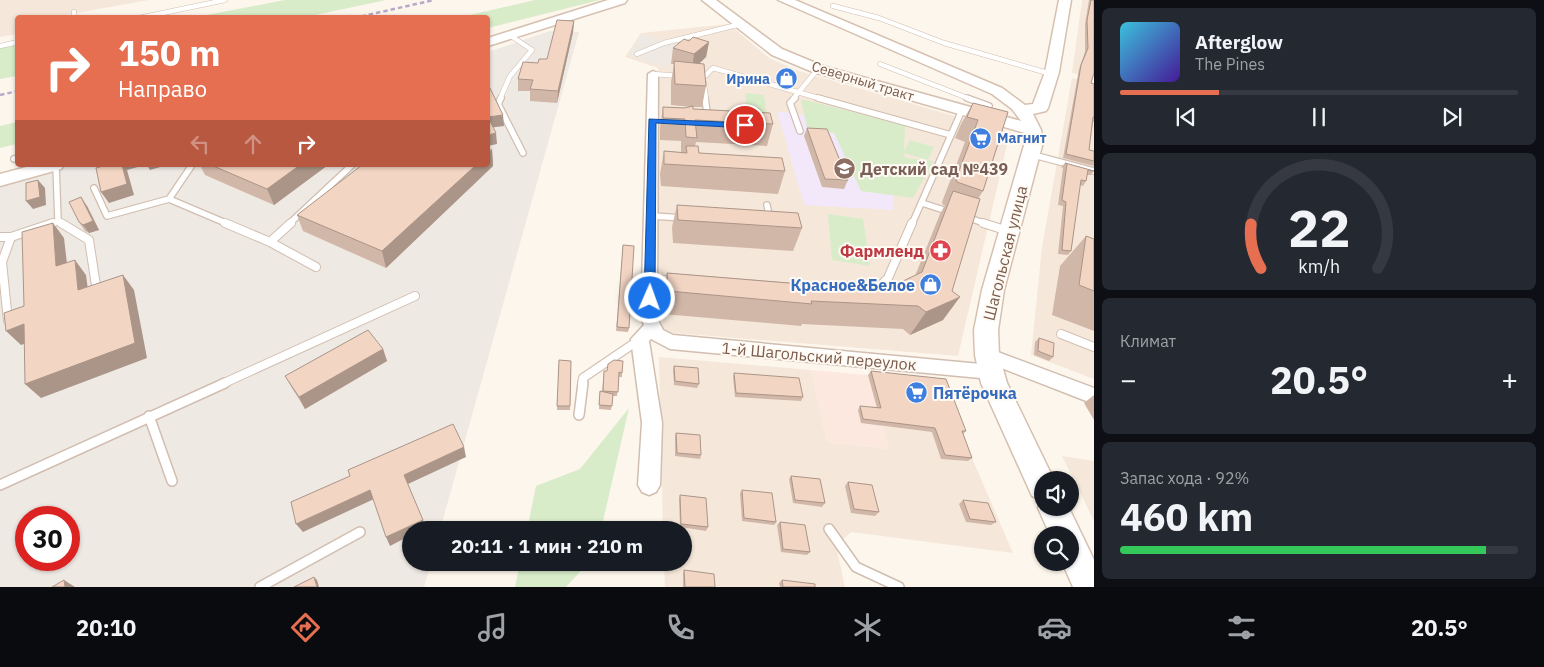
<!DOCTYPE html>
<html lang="ru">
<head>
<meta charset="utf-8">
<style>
  body { margin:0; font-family:"IBM Plex Sans",sans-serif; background:#242831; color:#f1f3f6; height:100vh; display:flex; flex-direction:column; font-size:19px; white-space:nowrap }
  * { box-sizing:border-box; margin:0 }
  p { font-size:16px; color:#9ea1a6 }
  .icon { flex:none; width:28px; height:28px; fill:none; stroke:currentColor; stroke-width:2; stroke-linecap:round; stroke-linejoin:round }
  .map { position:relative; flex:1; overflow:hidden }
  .drawer { display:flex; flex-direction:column; gap:8px; padding:8px; background:#0d0f14; width:450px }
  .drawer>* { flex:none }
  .top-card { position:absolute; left:15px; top:15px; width:475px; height:152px; border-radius:5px; box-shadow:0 1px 4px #0004; background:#e76f51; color:#fff; overflow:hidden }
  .buttons { position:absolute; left:1034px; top:471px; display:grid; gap:10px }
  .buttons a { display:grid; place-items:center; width:45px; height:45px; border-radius:50%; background:#171b24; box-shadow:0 1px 4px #0004; font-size:25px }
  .speed { position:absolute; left:15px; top:506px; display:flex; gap:10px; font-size:25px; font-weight:700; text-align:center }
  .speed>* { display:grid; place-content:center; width:65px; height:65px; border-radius:50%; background:#171b24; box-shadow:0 1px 4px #0004; line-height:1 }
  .speed .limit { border:8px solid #d22; background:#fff; color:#111 }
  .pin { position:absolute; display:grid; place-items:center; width:42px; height:42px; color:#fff; margin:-21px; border:2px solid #fff; border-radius:50%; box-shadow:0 1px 5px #0007 }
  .me { position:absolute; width:55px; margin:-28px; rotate:2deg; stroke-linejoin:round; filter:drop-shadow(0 0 4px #0008) }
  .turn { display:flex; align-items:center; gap:18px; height:105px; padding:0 20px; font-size:22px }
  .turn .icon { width:65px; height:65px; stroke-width:2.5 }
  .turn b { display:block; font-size:35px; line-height:42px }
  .lanes { display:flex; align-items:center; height:48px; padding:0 20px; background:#0003; justify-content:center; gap:25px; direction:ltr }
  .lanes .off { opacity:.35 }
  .big { font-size:38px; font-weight:700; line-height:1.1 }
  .drawer .card { flex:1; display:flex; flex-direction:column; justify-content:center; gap:8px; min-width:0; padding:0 18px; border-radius:8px; background:#242831 }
  .drawer .dial { align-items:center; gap:0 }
  .dial svg { height:130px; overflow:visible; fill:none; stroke:#363941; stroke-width:7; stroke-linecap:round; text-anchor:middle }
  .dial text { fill:#f1f3f6; stroke:none }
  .song { display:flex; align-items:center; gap:15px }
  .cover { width:60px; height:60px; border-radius:8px; background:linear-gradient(135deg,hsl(190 70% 55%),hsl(260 70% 35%)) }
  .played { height:5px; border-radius:2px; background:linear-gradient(90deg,#e76f51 25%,#363941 25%) }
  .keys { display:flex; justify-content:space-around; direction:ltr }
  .heat { display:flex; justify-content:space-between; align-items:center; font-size:28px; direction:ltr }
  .charge { height:8px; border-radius:4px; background:linear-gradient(90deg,#34c759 92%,#363941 0) }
  .trip { position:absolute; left:402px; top:521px; width:290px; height:50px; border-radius:25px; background:#171b24; box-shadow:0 1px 4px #0004; font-weight:700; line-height:50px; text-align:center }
  .tab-bar { display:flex; height:80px; justify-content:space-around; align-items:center; background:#090b0e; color:#9ea1a6 }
  .tab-bar .icon { width:35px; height:35px }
  .tab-bar .on { color:#e76f51 }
  .tab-bar b { font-size:22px; color:#f1f3f6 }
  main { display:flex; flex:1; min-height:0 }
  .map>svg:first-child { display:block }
  .residential { fill:#f5e8da }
  .commercial { fill:#fde8e0 }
  .industrial { fill:#efe9e4; fill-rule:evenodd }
  .education { fill:#f3e8fa }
  .green { fill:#d8ecc9 }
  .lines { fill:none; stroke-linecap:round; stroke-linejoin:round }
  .lane-far3-casing { stroke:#d1beb0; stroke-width:5.5 }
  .lane-far2-casing { stroke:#d1beb0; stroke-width:8 }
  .lane-far1-casing { stroke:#d1beb0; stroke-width:10 }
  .lane-casing { stroke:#d1beb0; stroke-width:12 }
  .street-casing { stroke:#d1beb0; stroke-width:3 }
  .secondary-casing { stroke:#d6c0b0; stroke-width:3 }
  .lane-far3 { stroke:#fff; stroke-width:4.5 }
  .lane-far2 { stroke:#fff; stroke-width:5.5 }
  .lane-far1 { stroke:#fff; stroke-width:8 }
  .lane { stroke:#fff; stroke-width:9 }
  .street { fill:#fff; fill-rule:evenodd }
  .secondary { fill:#fff; fill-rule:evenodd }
  .rail { stroke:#b9a8c9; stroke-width:2.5; stroke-dasharray:4.5 3; stroke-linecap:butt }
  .wall { fill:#d1b7a8 }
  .shaded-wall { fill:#aa9588 }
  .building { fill:#f3d5c3; stroke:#aa9588 }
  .route { fill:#1a73e8; stroke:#114b97 }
  .labels { text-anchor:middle; stroke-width:4; stroke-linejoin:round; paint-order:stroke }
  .far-shop-label { font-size:14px; font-weight:bold; fill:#366cbe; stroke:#fffaf3; text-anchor:end }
  .far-street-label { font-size:14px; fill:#7a5c4d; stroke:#fffaf3 }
  .education-label { font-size:16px; font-weight:bold; fill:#785e54; stroke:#fffaf3; text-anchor:start }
  .health-label { font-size:16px; font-weight:bold; fill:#be3a42; stroke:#fffaf3; text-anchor:end }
  .street-label { font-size:16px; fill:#7a5c4d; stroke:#fffaf3 }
  .shop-label { font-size:16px; font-weight:bold; fill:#366cbe; stroke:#fffaf3; text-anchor:end }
</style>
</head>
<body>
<main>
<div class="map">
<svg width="1094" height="587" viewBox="0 0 1094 587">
  <rect width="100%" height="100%" fill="#fdf6ec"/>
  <path class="residential" d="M0,0h149l-84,15 -1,2 -46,1 -1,16 -17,3z
    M1082,0h12v78l-22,-5z
    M729,24l40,34 30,13 211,61 -52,224 -296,-24 -8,-193 4,-71 -33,-11 16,-24z
    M1072,78l22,5v296l-63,-24 11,-108z
    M659,357l152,13 16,72 62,7 -7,-23 80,9 51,118 -162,-21 -15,14 9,41h-180l-1,-24 20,-1v-32h-21z
    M1062,456l32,5v60z"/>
  <path class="commercial" d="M811,370l57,5 94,60 -79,-9 6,23 -62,-7z"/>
  <path class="industrial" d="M550,31l29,1 -139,498h-29v32l20,1 -7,24h-424v-402l72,-20h416v-113zM26,518h43v42h-43z
    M643,34l59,18 -20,3 -18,12 -36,-12z"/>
  <path class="education" d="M777,111l88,15 30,8 -2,76 -89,-5z"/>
  <path class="green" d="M285,0h101l-80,17h-110z
    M535,0h65l-112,28v-10l-27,-1z
    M17,45v31l-17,3v-31z
    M745,93l19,2 3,21 -20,-2z
    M801,99l104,26 -1,26 6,-11 24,7 -6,13 -24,-7 1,5 29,3 -21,37 -52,-7 -27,-58 -27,-5z
    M17,122v22l-17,4v-22z
    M828,214l35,5 7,47 -38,-6z
    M629,408l-28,122h-74l9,-44 44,-17z
    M520,563v-1l68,1 -22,24h-51z"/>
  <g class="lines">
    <defs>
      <path id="lane-far3" d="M833,6l46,12 65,25 107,31
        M74,12v6
        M139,18l86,-18
        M0,46l18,-4
        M637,54l27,-11 77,-19
        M880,64l90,35
        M653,74l28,2
        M500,99l10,-23 22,-26 -21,-14
        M706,99l-3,-21 10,-10 109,31
        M793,99l25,-30"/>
      <path id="lane-far2" d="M501,98l-3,6 25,49
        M705,98l3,21
        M795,98l-5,5 10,28
        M818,98l133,37
        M967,98l22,8
        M1030,154l64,17
        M14,159l4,-1
        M56,165l2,56 5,3
        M192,165l-23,34 59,25
        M94,188l13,28 62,-17
        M922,203l28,9
        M767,205l3,15
        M652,216l32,2
        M966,217l21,7
        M49,224l9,-3
        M289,224l63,-59
        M912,224l50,-114"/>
      <path id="lane-far1" d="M61,223l28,17 8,52
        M225,223l45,19 21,-19
        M983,223l25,8
        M0,237h11l42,-14
        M270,242l46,25
        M650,279l26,2
        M876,290l12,-12 24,-55
        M8,321l-6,-59 9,-25
        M1061,334l33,13
        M222,384l193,-88
        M582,384l1,-6 56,-38"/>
      <path id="lane" d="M579,415l4,-32
        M149,416l23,65
        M0,485l225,-102
        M829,529l27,38 43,20
        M260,587l100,-55"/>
      <path id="street" d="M653,71l5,3 -1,244 6,12 10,5 318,30 6,2 3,5 -3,5 -6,2 -321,-30 -19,-10 -2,2 13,82 -2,62 -4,7 -7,3 -7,-3 -4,-7 4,-62 -11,-84 13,-14 -3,-7 7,-244z
        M987,348l107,40v16l-113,-44 -3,-5 3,-5z"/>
      <path id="secondary" d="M608,0h19l-2,3 -137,43v-8z
        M702,0h14l66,49 41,17 198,55 -9,-12 -20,-15 -214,-94h17l207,88 23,17 8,-1 12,-32 14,-72h12l-12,72 -11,36 -2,3 -13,3 8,16 2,12 -39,148 -6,40 1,25 8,28 47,97h-12v28h27l25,52v27h-21l-11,-25h8v-27h-20l-12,-27 4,-8 -10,-4 -51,-113 -6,-28 -1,-25 8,-40 43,-148v-9l-212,-61 -41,-17z
        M34,165h30l-3,4 -61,17v-12z"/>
    </defs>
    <use href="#lane-far3" class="lane-far3-casing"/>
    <use href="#lane-far2" class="lane-far2-casing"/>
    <use href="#lane-far1" class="lane-far1-casing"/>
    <use href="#lane" class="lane-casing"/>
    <use href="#street" class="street-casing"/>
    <use href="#secondary" class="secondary-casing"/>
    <use href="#lane-far3" class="lane-far3"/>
    <use href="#lane-far2" class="lane-far2"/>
    <use href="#lane-far1" class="lane-far1"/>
    <use href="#lane" class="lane"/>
    <use href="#street" class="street"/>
    <use href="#secondary" class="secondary"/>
    <path class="rail" d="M354,18l80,-18
      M0,95l18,-4"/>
  </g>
  <path class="wall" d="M1089,0h5l-3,83 3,1v38h-1l-4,28 5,1v15l-31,-8 16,-89 6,-17v-28z
    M574,21l-1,11 -16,71 -27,-2v-10h-12v-12l20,-16 9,-4z
    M689,41l20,1 -3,15 -7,7 7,22 -4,21h-9v2l80,15 -6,22 -71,-4 -1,4 4,7 86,18 -7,23 -117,-8 -1,-12 4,-23 17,1v-11l-21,-1v-12l3,-21 21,1 8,-1 -21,-2v-23l3,-18h-3l2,-16z
    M973,103l35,9 -25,79 -5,8 -35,121 -33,15 -7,-6 -101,-5 -1,2 -138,-12v-19l4,-22 154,12 2,-4 74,3 18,-8 25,-62 5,-9h-2l-1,-3 23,-60 -10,-4 6,-14z
    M807,128l41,52 -4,9 -22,-2 -18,-51z
    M492,150l1,16 -107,102 -83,-37 -6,-16z
    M1065,163l29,8 -3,4h-4l-1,6 -3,5 -3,-1 -9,66 -3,4 -10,-1 5,-48 -5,-1 5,-37 -2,-1z
    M200,165h128l-54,40 -69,-30z
    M677,205l125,23 -9,23 -120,-8 -1,-16z
    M87,206l12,24 -10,3 -4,-2 -6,-9z
    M1086,236l8,3v92l-42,-16 8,-49z
    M623,245l6,83 -1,4 -12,-1z
    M1039,338l14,19 -4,4 -15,-6 1,-13z
    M383,349l4,12 -82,48 -13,-21 -7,-12z
    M559,360l12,1 -1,49h-13z
    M674,366l25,18 -2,4 -23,-3 -1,-15z
    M604,371l18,2v4h-3l-2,19h-4l-2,14 -12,-1 1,-18 2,1z
    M871,371l95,60 -3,3 9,24 -4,3 -27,-2 -9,-27 -71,-9 -3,-13 2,-4 17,2 -9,-33z
    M734,373l69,24 -2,4 -66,-4 -2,-20z
    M1094,395v25l-10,-17z
    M676,433l25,22 -1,4 -25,-3v-20z
    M791,476l34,27 -3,4 -29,-4 -4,-24z
    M848,482l31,30 -4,4 -24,-3 -6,-27z
    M742,490l34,32 -2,3 -32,-4 -2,-28z
    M680,495l28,32 -2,4 -26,-4 -1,-28z
    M963,500l33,22 -5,3 -25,-3 -7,-18z
    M780,522l30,30 -3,3 -26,-3 -4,-27z
    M684,570l31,17h-32v-14z
    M782,580l33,7h-35l-1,-4z"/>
  <path class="shaded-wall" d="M574,21l-1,11 -16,71 1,-12z
    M709,42l-3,15 -14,13 2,-16z
    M503,115l1,11 -16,2v-11z
    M496,133l1,11 -9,2v-11z
    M492,150l1,16 -107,102 -4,-17 94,-86h12v-11z
    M122,165h23l-18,5 7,25 -25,8 -8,-11z
    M147,165h20l-17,5z
    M300,165h28l-54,40 -7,-16z
    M38,180l7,8 1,17 -13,4 -7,-8z
    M81,197l6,9 12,24 -10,3 -6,-8z
    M53,223l11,15 5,43 -13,-15z
    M75,260l11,15 4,30 -12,-15z
    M123,275l11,15 13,68 -106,40 -16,-14z
    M960,297l-17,23 -33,15 16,-23z
    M24,324l14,15 -17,6 -15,-14z
    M383,349l4,12 -82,48 -6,-12z
    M464,447l2,10 -58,27 -4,-9z
    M370,490l4,9 -71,33 -7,-8z
    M423,520l3,8 -4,2h-11v5l-21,11 -4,-9z
    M314,577l3,3 2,7h-2z
    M64,580l11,7h-10z"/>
  <path class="building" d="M1091,0h3v73l-3,10 3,1v33h-1l-4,33 5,1v10l-28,-7 15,-89 7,-17 -1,-28z
    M557,20l17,1 -16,70 -28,-2 3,-9 -15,-1 5,-17 15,1 1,-4h8z
    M693,37l16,5 -15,12 -21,-6 11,-9 5,2z
    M674,61l30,3 2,22 -31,-2z
    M488,84l15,31 -15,2z
    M973,103l35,9 -25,79 -26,-9 -1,-3 22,-59 -11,-3z
    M693,106v3l77,4 3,11 -78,-4 2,18 -11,-1 -1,-18 -22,-1v-11l21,1z
    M488,117l8,16 -8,2z
    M807,128l20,1 21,51 -23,-1z
    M686,146h12l1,7 83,5 3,13 -121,-7v-13l23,2z
    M488,149l4,1 -4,4z
    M1065,163l29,8 -6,-1 -2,11 -5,-1 -10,71 -9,-1 4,-48 -4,-2 5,-36z
    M106,165h16l5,19 -26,8 -5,-24z
    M211,165h89l-33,24z
    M362,165h114l-94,86 -85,-36z
    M38,180l2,17 -14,4v-18z
    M953,191l27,8 -28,92 8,6 -34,15 -8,-6 -107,-5 1,3 -144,-13 -1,-18 158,13 -2,-5 74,3 25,-12z
    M81,197l12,24 -10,4 -4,-3 -10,-20z
    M677,205l121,8 4,15 -124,-8z
    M53,223l3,43 19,-6 3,30 45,-15 12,68 -110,41 -1,-60 -18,7 -2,-18 20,-7 -2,-74z
    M1086,236l8,3v52l-15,-6z
    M623,245l11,1 -5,82 -12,-1z
    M368,330l15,19 -84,48 -14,-21z
    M1039,338l15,5 -1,14 -15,-6z
    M559,360l12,1 -1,45h-13z
    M614,360l9,1 -1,12 -3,-1 -1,20 -15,-1 1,-20h3l1,-7z
    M674,366l24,2 1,16 -24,-3z
    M871,371l75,8 20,52h-4l10,27 -27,-3 -10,-27 -72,-9 -3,-13 21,2z
    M734,373l65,5 4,19 -67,-4z
    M600,391l13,3 -1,12 -13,-1z
    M453,424l11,23 -60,28 19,45 -37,17 -16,-47 -74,34 -5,-22 59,-26 -2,-6z
    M676,433l24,2 1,20 -24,-2z
    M791,476l29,3 5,24 -30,-3z
    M848,482l24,3 7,27 -25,-3z
    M742,490l30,3 4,29 -32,-4z
    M680,495l26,3 2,29 -27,-3z
    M963,500l25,3 8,19 -26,-3z
    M780,522l25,3 5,27 -27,-3z
    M684,570l30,4 1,13h-30z
    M314,577l3,10h-23z
    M64,580l1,7h-13z
    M782,580l33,4v3h-32z"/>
  <path class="route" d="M649,119l96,4 4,2 -4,3 -89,-5 -1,175 -5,5 -6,-5z"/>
  <defs>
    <symbol id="shop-disc" viewBox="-11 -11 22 22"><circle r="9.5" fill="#3f7fe0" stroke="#fffaf3"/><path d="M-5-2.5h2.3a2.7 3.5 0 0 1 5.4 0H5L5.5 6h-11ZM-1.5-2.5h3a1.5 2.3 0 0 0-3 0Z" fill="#fff"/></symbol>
    <symbol id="supermarket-disc" viewBox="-11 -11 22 22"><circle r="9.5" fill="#3f7fe0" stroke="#fffaf3"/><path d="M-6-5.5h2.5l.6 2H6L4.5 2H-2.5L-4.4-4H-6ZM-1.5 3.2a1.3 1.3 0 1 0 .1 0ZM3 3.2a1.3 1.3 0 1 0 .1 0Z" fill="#fff"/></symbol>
    <symbol id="school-disc" viewBox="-11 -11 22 22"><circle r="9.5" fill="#8d6e63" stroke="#fffaf3"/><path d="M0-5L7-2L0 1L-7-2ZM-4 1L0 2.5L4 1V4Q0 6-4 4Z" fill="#fff"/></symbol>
    <symbol id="pharmacy-disc" viewBox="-11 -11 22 22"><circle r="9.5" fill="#e0444e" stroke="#fffaf3"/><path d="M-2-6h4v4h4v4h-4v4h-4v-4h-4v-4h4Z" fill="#fff"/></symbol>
  </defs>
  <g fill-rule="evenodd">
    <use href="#shop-disc" x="774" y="66" width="25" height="25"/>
    <use href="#supermarket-disc" x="968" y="126" width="25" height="25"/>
    <use href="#school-disc" x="832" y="156" width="25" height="25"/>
    <use href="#pharmacy-disc" x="928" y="238" width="25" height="25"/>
    <use href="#shop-disc" x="918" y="272" width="25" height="25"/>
    <use href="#supermarket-disc" x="904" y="380" width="25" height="25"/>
  </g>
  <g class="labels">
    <g class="far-shop-label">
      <text x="770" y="84">Ирина</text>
      <text x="997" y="143" text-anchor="start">Магнит</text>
    </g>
    <g class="far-street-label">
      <text transform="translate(863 81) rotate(17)" y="5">Северный тракт</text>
    </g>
    <g class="education-label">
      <text x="860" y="175">Детский сад №439</text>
    </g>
    <g class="health-label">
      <text x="924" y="257">Фармленд</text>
    </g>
    <g class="street-label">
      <text transform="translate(1005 253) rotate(-76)" y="6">Шагольская улица</text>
      <text transform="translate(819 356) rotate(5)" y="6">1-й Шагольский переулок</text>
    </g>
    <g class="shop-label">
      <text x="915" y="291">Красное&amp;Белое</text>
      <text x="933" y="399" text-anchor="start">Пятёрочка</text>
    </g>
  </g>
</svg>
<div class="buttons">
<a><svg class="icon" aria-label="sound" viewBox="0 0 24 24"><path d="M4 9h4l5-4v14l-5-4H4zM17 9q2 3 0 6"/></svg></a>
<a><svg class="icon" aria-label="search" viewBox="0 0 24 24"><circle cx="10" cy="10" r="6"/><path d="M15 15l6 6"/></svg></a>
</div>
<div class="speed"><div class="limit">30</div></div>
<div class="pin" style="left:745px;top:125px;background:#d93025"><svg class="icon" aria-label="arrive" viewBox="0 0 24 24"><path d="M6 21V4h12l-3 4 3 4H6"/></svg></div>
<svg class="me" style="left:650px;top:298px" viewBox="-20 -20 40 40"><circle r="17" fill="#1a73e8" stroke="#fff" stroke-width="3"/><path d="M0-11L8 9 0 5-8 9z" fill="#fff"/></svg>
<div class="trip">20:11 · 1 мин · 210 m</div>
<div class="top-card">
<div class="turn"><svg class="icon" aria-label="right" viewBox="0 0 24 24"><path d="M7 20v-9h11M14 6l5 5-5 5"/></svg><div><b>150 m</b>Направо</div></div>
<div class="lanes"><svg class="icon off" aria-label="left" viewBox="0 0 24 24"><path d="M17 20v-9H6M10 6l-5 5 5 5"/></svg><svg class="icon off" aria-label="ahead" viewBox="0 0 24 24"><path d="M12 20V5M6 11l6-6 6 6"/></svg><svg class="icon" aria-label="right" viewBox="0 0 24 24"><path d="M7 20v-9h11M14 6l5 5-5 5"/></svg></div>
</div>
</div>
<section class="drawer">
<div class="card">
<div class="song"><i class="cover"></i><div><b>Afterglow</b><p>The Pines</p></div></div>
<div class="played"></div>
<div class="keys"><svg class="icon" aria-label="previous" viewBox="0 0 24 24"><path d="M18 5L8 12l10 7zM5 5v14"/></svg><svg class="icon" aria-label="pause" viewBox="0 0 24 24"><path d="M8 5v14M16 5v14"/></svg><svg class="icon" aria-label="next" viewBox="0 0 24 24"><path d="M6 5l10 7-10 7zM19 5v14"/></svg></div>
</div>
<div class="card dial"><svg viewBox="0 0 100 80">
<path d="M14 69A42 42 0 1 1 86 69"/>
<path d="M14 69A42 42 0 0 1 8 42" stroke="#e76f51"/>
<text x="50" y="56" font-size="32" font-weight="700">22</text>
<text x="50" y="72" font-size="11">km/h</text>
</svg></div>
<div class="card"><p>Климат</p>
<div class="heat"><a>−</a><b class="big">20.5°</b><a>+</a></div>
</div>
<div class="card"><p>Запас хода · 92%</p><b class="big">460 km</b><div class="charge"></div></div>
</section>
</main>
<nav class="tab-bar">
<b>20:10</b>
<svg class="icon on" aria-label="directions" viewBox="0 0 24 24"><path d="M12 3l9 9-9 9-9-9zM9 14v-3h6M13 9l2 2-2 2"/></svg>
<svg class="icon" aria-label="music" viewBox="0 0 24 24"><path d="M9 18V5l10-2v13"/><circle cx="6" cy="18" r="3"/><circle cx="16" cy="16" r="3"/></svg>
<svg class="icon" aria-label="phone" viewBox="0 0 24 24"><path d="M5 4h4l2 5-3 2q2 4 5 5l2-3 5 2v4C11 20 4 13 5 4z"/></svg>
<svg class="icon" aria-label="climate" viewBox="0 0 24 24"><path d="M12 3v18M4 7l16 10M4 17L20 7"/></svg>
<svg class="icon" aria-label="car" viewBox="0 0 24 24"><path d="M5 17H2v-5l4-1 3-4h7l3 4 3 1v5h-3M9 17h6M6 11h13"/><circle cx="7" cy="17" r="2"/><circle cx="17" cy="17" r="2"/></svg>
<svg class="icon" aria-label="filters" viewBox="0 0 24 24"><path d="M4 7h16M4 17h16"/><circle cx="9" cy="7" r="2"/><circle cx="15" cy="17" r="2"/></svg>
<b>20.5°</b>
</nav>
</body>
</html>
